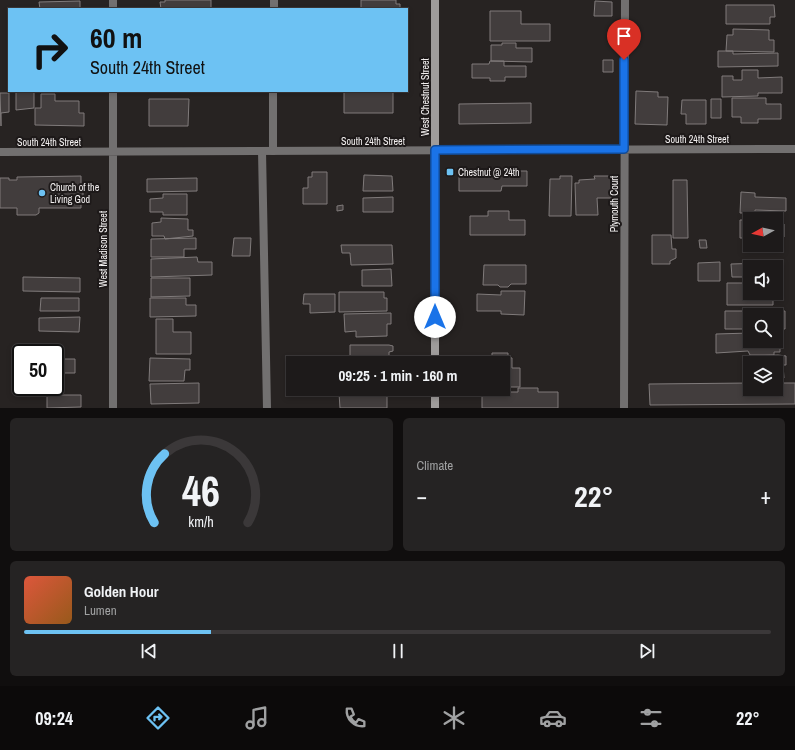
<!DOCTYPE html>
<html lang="en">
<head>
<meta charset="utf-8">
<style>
  body { margin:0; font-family:"Archivo Narrow",sans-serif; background:#252323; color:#f1f3f6; height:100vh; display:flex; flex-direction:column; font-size:15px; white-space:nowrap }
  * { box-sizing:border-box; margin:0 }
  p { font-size:13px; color:#a0a1a2 }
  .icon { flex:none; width:22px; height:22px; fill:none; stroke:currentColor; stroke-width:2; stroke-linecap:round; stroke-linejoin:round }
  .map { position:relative; height:408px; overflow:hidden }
  .side { display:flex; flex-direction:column; gap:10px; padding:10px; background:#100e0e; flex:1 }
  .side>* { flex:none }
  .guide { position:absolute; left:8px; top:8px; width:400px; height:84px; border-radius:0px; box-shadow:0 2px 6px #0003,0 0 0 1px #3b3839; background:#6dc2f3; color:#111; overflow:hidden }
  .needle { width:26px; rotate:262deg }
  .tools { position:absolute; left:743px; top:212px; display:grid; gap:8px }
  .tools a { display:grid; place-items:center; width:40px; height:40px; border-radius:0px; background:#1d1a1a; box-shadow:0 2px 6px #0003,0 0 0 1px #3b3839; font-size:20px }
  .speed { position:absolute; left:12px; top:344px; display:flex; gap:8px; font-size:20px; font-weight:700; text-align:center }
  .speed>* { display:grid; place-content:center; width:52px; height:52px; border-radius:50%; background:#1d1a1a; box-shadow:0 2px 6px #0003,0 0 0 1px #3b3839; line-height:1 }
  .speed .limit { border:2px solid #111; border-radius:6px; background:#fff; color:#111 }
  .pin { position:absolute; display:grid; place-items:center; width:34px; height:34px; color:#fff; margin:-41px -17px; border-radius:50% 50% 50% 0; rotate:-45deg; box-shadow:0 0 4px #0007 }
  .pin .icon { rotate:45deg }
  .me { position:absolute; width:44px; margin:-22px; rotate:0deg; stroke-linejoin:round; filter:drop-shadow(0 0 3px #0008) }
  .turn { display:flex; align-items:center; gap:14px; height:84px; padding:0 16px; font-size:18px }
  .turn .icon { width:52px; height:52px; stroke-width:2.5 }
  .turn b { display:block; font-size:28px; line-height:34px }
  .big { font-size:30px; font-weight:700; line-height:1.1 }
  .side .card { flex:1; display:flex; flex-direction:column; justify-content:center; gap:6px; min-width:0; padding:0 14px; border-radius:6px; background:#252323 }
  .side .dial { align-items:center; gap:0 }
  .dial svg { height:104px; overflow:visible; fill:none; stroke:#3b3839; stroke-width:7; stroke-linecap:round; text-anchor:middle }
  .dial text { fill:#f1f3f6; stroke:none }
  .song { display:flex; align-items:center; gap:12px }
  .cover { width:48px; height:48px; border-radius:6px; background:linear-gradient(135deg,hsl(10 70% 55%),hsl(30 70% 35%)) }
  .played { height:4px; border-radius:2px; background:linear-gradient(90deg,#6dc2f3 25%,#3b3839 25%) }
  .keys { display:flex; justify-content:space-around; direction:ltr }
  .heat { display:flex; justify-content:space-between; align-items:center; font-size:22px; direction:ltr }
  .side .tiles { flex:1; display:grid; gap:10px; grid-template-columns:1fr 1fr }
  .card:last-child { grid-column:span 2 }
  .trip { position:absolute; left:286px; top:356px; width:224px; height:40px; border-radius:0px; background:#1d1a1a; box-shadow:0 2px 6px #0003,0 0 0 1px #3b3839; font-weight:700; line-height:40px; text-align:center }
  .tabs { display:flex; height:64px; justify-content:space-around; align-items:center; background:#0c0a0a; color:#a0a1a2 }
  .tabs .icon { width:28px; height:28px }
  .tabs .on { color:#6dc2f3 }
  .tabs b { font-size:18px; color:#f1f3f6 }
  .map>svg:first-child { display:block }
  .building { fill:#423d3d; stroke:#807b7b }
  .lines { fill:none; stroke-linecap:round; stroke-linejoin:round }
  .service { stroke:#727070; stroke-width:8 }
  .minor { stroke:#727070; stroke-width:8 }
  .secondary { stroke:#9f9c9b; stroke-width:8 }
  .route-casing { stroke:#114b97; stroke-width:10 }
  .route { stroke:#1a73e8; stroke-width:7 }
  .poi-dot { fill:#6dc2f3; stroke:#1d1919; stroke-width:1.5 }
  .labels { text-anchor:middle; stroke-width:4; stroke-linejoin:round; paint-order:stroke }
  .street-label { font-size:10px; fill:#f3f0f0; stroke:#1d1919 }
  .poi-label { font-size:10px; fill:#f3f0f0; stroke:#1d1919; text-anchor:start }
</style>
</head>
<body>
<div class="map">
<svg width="795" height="408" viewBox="0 0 795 408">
  <rect width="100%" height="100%" fill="#272322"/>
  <path class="building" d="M165,0h46v9h-50l-1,-7h5z
    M361,0h35v4h4v5h-39z
    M80,1v8h-40l-1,-7z
    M595,1l17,1v14h-18z
    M726,5h48l1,12h-5v7h-44z
    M490,11h31v13h29v17h-60z
    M733,29l36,1v10h5v12l-48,-1 1,-16h6z
    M502,43h14v5h16v14l-41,-1v-16h11z
    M718,51h15v3l45,-1v13l-60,1z
    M603,60h10v12h-10z
    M490,61h14v5h22v11h-21v4h-15v-3h-18v-14h17z
    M742,70h16v8l24,-1v16h-24v3l-36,1v-21h11v4h9z
    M16,91l18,1v16l-18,2z
    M344,91h49v22h-49z
    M636,91l22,1v5h10l-1,28 -32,-1z
    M0,93h9v19l-8,1v13z
    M41,94h14v7h24v12h5v13l-49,-1v-17h6z
    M732,98h34v6h15v15h-23v4h-17v-6h-9z
    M149,99h40l-1,27h-39z
    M711,99h10v19h-10z
    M682,100h24v24h-20v-10h-5z
    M531,103v20l-72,1v-20z
    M459,171h68v15h-25l-1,5h-42z
    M312,172h15v32h-24v-16h5v-11h4z
    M364,175l28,1 1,15h-30z
    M81,176v8h2v17h-2v7h-42v5l-3,2h-19v-7h-17v-30h9v2h8v-3z
    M560,176h12l-1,40h-22l1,-37h10z
    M594,176h21l1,22h-19l1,17h-22l-1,-32h4v-3l16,-1z
    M197,178v13l-50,1v-13z
    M673,180h14l1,58h-15z
    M741,192l14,1v4l31,1v13l-31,-1v3h-15z
    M163,194h24v21h-24v-3h-13v-13l13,-1z
    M393,197v15h-30v-14z
    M343,205v5l-6,1v-5z
    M488,211h21v9h16v15h-55v-19h18z
    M161,218l27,1v11h5v6l-28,3 -1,-3h-12v-13l9,-1z
    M740,220h10v18h-10z
    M776,220h4v4h4v13l-8,1z
    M652,235h19l1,14h4v9l-6,3v3h-18z
    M196,238v11h-12v8h-33v-18z
    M234,238h17l-1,18h-18z
    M699,240h7l1,8h-7z
    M341,245h51l1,19 -42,1 -1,-12h-8z
    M197,257l1,5h14v13l-61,2v-18z
    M720,262v19h-22v-18z
    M764,263v4h-14v10h-18l-1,-13z
    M484,265h42v19h-15l-3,3h-8l-2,-2h-15z
    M776,268h5v15h-5z
    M391,269l1,17h-30v-16z
    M23,277l57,1v14l-57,-1z
    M151,278h39v18l-39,1z
    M727,283h22l1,10h26v-8h4v15h-7v5h-46z
    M501,291h24l-1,24 -23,-1v-3h-24v-17l24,1z
    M339,292h45v6h3v13l-48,1z
    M304,294h31v18l-25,1v-9h-7z
    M41,298h38v13h-39z
    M150,298h36v7h10v11l-46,1z
    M725,311h60v18h-9v-14h-26v14h-25z
    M391,313v11h-4v12l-31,1v-6l-11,1 -1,-18z
    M80,317l-1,15 -40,-1v-13z
    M156,319h17v13h18v22h-35z
    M750,333v8h26v-7l4,1v17h-6v3h-24l-2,-4 -32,2v-19z
    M350,345h39l4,1v5l-4,1v7l-39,1z
    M492,353h16v4l4,1v10h8v19h-17v-24h-15v-4h4z
    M778,355l8,1v9h-3l1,13h-8v-15h-25v-7z
    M150,358l40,1v11h-5l-1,11h-35z
    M55,359h20v14h-20z
    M199,383v20l-48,1 -1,-20z
    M750,383v6h26v-6h19v21l-145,1 -1,-21z
    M518,388h20v4h20v16h-76v-16h36z
    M361,389l23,2v4h3v13h-47l-1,-15 22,-1z
    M47,395h34v12l-34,1z"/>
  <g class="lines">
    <path class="service" d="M274,9v-9
      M262,151l5,257
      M273,151v-60"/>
    <path class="minor" d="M113,9v-9
      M0,152l795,-3
      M113,408v-317
      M624,408l1,-408"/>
    <path class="secondary" d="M435,363v-363
      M435,408v-19"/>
  </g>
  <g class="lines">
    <defs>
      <path id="route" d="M435,317v-167l189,-1v-89"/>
    </defs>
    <use href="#route" class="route-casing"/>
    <use href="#route" class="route"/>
  </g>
  <g class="poi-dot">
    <rect x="446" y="168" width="8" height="8" rx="2"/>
    <circle cx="42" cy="193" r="4"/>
  </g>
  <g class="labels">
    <g class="street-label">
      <text transform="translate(425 97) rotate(-90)" y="4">West Chestnut Street</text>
      <text x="697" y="143">South 24th Street</text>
      <text x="373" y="145">South 24th Street</text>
      <text x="49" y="146">South 24th Street</text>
      <text transform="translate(614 204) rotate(-90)" y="4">Plymouth Court</text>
      <text transform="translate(103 249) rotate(-90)" y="4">West Madison Street</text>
    </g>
    <g class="poi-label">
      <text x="458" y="176">Chestnut @ 24th</text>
      <text x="50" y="191">Church of the<tspan x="50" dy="12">Living God</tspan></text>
    </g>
  </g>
</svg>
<div class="tools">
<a><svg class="needle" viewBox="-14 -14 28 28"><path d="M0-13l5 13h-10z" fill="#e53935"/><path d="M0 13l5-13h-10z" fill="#a0a1a2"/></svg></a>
<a><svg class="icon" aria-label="sound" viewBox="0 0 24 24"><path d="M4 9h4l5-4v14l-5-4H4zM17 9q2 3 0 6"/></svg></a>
<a><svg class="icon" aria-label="search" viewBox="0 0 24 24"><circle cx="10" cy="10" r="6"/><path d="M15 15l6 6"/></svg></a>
<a><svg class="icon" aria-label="layers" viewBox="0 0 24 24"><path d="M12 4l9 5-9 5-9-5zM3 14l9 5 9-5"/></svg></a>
</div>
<div class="speed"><div class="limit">50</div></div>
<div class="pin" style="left:624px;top:60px;background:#d93025"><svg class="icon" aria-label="arrive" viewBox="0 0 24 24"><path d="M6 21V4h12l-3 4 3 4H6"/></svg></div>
<svg class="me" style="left:435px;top:317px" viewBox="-20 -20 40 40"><circle r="19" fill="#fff"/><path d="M0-13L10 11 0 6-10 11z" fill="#1a73e8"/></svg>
<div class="trip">09:25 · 1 min · 160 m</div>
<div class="guide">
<div class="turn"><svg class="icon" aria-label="right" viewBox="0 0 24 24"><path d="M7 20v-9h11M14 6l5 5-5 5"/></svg><div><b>60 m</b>South 24th Street</div></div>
</div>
</div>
<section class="side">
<div class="tiles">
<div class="card dial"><svg viewBox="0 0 100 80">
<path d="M14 69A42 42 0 1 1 86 69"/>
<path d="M14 69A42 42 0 0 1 22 16" stroke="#6dc2f3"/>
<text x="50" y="56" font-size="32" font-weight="700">46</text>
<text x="50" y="72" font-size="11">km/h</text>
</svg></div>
<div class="card"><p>Climate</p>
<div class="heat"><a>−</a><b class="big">22°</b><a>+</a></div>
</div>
<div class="card">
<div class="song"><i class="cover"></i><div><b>Golden Hour</b><p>Lumen</p></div></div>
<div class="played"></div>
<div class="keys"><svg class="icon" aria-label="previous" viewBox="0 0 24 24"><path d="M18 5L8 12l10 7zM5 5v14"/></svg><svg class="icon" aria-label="pause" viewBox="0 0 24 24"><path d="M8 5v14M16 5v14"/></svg><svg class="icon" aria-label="next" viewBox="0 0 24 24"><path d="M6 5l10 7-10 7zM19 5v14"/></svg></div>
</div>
</div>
</section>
<nav class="tabs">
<b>09:24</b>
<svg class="icon on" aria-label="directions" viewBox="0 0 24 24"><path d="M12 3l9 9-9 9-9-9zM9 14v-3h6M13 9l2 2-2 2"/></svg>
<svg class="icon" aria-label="music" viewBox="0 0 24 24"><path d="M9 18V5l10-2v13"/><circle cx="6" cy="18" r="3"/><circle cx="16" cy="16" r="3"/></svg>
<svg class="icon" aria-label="phone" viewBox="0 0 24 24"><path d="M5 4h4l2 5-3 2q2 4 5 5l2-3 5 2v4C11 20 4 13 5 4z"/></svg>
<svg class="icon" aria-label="climate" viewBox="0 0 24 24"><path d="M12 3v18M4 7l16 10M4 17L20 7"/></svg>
<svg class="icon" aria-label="car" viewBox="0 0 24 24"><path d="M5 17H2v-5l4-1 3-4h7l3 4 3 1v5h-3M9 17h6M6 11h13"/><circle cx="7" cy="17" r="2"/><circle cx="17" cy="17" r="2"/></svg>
<svg class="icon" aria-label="filters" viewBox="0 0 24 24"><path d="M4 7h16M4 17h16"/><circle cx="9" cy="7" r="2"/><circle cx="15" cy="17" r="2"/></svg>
<b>22°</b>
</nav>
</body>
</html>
